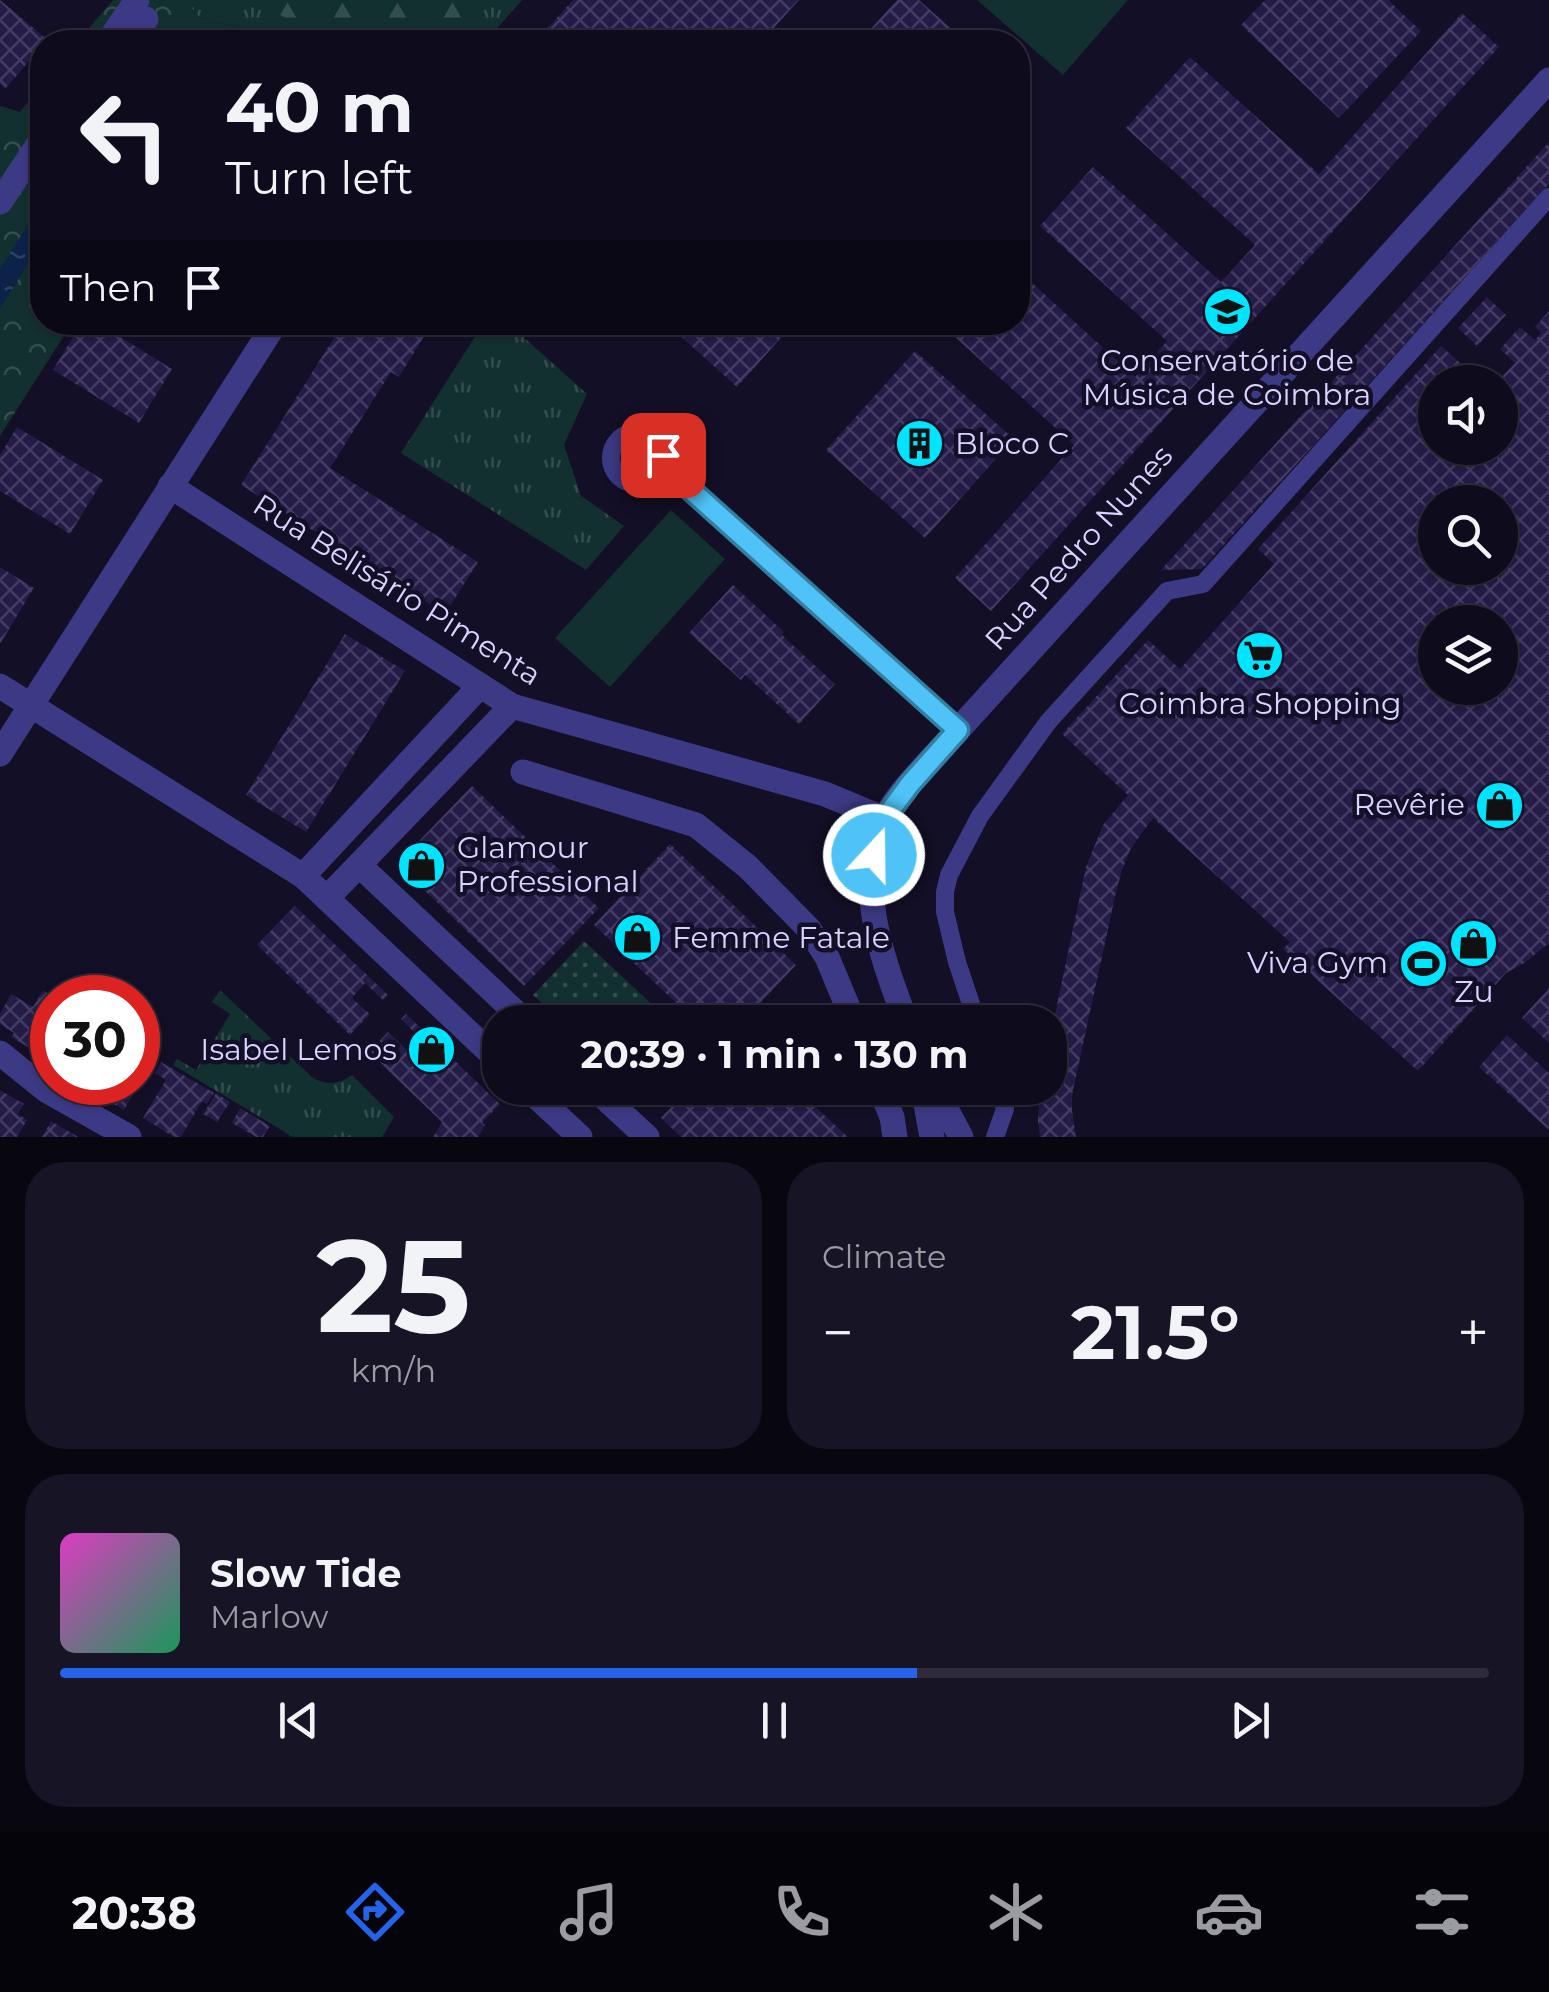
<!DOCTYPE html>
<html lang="en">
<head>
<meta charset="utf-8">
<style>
  body { margin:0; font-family:Montserrat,sans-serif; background:#171425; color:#f1f3f6; height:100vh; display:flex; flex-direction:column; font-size:38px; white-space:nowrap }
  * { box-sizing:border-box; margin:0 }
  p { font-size:32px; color:#9b9ba3 }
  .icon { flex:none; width:55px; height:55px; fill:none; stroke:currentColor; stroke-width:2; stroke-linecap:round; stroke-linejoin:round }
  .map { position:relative; height:1137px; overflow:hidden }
  .sheet { display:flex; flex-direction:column; gap:25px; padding:25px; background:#08060f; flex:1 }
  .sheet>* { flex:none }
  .banner { position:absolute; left:30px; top:30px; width:1000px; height:305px; border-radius:40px; box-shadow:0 2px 8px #0004,0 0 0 2px #2e2b3b; background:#0e0b1c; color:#f1f3f6; overflow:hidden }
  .buttons { position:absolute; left:1418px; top:365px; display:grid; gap:20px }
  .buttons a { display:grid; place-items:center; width:100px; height:100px; border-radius:50%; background:#0e0b1c; box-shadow:0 2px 8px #0004,0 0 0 2px #2e2b3b; font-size:50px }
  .speed { position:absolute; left:30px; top:975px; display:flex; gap:20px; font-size:50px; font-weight:700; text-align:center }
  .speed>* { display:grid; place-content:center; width:130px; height:130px; border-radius:50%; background:#0e0b1c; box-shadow:0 2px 8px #0004,0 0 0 2px #2e2b3b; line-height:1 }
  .speed .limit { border:15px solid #d22; background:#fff; color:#111 }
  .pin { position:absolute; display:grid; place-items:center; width:85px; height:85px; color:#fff; margin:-42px; border-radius:20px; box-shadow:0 5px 15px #0006 }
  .me { position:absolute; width:110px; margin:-55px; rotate:21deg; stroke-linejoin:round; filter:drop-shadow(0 0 8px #0008) }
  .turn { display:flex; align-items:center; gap:35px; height:210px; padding:0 30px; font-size:45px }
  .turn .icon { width:130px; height:130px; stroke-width:2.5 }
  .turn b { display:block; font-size:70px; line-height:85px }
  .then { display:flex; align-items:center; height:95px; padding:0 30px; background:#0003; gap:20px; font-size:38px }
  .big { font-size:75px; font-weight:700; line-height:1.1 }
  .sheet .widget { flex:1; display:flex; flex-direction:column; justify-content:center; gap:15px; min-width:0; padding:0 35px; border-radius:40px; background:#171425 }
  .sheet .dial { align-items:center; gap:0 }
  .dial b { font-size:130px; line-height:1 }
  .song { display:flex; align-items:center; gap:30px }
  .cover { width:120px; height:120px; border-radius:15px; background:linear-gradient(135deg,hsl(310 70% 55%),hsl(150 70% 35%)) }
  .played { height:10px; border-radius:5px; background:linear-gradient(90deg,#2563eb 60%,#2e2b3b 60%) }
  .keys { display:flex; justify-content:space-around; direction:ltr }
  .heat { display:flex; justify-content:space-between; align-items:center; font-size:55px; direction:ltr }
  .sheet .tiles { flex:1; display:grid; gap:25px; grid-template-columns:1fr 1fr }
  .widget:last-child { grid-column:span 2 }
  .trip { position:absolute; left:482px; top:1005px; width:585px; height:100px; border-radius:40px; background:#0e0b1c; box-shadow:0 2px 8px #0004,0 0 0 2px #2e2b3b; font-weight:700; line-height:100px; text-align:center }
  .menu { display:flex; height:160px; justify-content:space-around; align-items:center; background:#06040b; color:#9b9ba3 }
  .menu .icon { width:70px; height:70px }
  .menu .active { color:#2563eb }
  .menu b { font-size:45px; color:#f1f3f6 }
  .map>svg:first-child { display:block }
  .grass { fill:url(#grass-tufts) }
  .forest { fill:url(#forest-firs) }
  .park { fill:url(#park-crowns) }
  .garden { fill:url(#garden-dots) }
  .pitch { fill:#12302f }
  .water { fill:url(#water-ripples) }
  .building { fill:url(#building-cross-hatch); fill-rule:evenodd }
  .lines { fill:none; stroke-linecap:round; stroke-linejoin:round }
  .service { stroke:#3d3a85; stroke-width:18 }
  .pedestrian { stroke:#3d3a85; stroke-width:25 }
  .minor { stroke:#3d3a85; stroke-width:25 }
  .route-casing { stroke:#337fa1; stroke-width:25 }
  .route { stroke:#4fc3f7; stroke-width:18 }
  .labels { text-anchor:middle; stroke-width:9; stroke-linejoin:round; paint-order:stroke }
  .poi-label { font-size:30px; fill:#d9d4ff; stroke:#130f26 }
  .street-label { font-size:30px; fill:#d9d4ff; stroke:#130f26 }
</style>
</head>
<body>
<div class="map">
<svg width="1549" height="1137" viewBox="0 0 1549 1137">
  <defs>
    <pattern id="grass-tufts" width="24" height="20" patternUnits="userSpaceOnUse" patternTransform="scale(2.5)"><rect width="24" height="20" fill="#12302f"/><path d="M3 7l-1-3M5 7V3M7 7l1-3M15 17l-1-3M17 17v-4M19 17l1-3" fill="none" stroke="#344d4e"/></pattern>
    <pattern id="forest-firs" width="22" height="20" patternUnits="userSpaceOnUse" patternTransform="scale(2.5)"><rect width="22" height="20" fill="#12302f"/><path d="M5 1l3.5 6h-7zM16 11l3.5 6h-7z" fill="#344d4e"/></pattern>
    <pattern id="park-crowns" width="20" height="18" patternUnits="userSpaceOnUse" patternTransform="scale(2.5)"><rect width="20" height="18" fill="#12302f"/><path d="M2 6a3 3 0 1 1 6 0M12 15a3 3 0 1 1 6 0" fill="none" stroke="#344d4e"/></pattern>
    <pattern id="garden-dots" width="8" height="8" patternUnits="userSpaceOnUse" patternTransform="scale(2.5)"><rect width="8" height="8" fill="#12302f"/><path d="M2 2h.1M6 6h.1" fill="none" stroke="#344d4e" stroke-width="1.8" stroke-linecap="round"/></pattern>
    <pattern id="water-ripples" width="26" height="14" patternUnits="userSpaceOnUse" patternTransform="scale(2.5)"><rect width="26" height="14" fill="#0c2248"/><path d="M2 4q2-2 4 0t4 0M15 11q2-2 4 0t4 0" fill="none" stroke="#2f4163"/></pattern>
    <pattern id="building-cross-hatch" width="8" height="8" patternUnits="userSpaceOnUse" patternTransform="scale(2.5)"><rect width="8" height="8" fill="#241b47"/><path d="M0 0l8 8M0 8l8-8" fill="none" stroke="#433b63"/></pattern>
  </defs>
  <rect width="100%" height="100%" fill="#130f26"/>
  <path class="grass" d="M185,0h337l-37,42h-222l-25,-15 -38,-9z
    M478,332l42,2 67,60 -23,51 17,51 43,30 -38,44 -185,-117z
    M220,990l93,88c15,8 26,6 39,-3l42,42 -12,20h-89l-120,-72 4,-6 19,11 34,-56 -18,-12z"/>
  <path class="forest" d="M254,0h230l-38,42h-118z"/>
  <path class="park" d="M113,0h72l15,18 38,9v15h-161z
    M42,84v238l30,1 -72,113v-330l20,6z"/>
  <path class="garden" d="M584,941l87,81h-109l-29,-27z"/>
  <path class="pitch" d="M977,0h151l-65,75z
    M671,510l54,49 -115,128 -55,-49z"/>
  <path class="water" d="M42,202v39l-42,68v-40z"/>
  <path class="building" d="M0,0l48,40 -6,2v4l-37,43 -5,-5z
    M573,0h226l-38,42h-203l-13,-11z
    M897,0h22l47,42h-107z
    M1265,0h123l33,31 -82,87 -98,-93z
    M1462,13l37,34 -508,564 -36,-33 119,-133 -131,-119 3,-4h72v-52l117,107 32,-36 -127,-115 53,-59 128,115 34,-37 -129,-117 64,-71 129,117z
    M1549,142v42l-347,385 -41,1z
    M1487,297l19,18 -29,31 -19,-18z
    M1549,311v632l-26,21 -17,9 -88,98 -135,-122 7,-7 -137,-124 -22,30 -9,22 -6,22 -44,203v15l4,27h-36l-2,-16 2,-33h10v-50l36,-171 17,-42 25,-30 -66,-61 86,-94 32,29 94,-105 -16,-15 183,-203 41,36h-47v66h65v-66h-3l18,-19 -15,-14 20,-22 15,13 6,-7 -6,-6zM1435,502h65v66h-65zM1435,622h65v66h-65z
    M82,322h14l76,47 -33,54 -86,-53z
    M344,322h89l-34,55 -8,-5 -61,96 148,94 -33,52 -204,-129z
    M665,322h130l-58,65z
    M915,351l99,88 -89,99 -99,-88z
    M17,427l86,53 -33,54 -70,-43v-36z
    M0,567l34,21 -34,56z
    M733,585l51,47 -2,3 53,49 -36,40 -54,-49 -4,5 -52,-47z
    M345,634l60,37 -99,161 -60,-37z
    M472,786l127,122 -75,78 -127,-122z
    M670,844l126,121 -54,57h-46l-102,-97z
    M295,906l93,89 -5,5 -18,-17 -13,15 18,16 -20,21 -93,-90z
    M1549,988v55l-27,-25z
    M43,990l9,6v52l-8,-5 -6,10 -27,-16 3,-4 -14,-9v-10l11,-20 22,13z
    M406,1014l94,90 -18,19 3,2 -7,12h-45l9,-15 -73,-70 19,-20 19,18 12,-13 -18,-18z
    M1507,1035l42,38v57l-70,-63z
    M161,1062l53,31 -7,11 -5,-3 -21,36h-7l-31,-19 23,-38 -11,-7z
    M138,1065l9,6 -23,39 -38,-22 3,-6h49z
    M689,1088h106l53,49h-167l-20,-19z
    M0,1090l24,14 -6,10 9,6 -10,17h-17z
    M216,1093l14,9 -13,20 -14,-8z
    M240,1108l30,18 -7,11h-7l-24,-14z
    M51,1121l27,16h-36z"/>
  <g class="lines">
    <path class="service" d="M611 458a26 26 0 1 1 52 0a26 26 0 1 1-52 0Z
      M662,464l296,266
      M977,1022l-20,-60 -12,-50v-20l4,-17 31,-59 68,-94 119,-131 36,-7 346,-387
      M995,1137l10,-28 -7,-21"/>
    <path class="pedestrian" d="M108,42l29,-42
      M129,42l17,-23
      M0,202l42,-63"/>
    <path class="minor" d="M170,486l342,220 313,88 60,25
      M0,686l303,190 197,186
      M0,754l276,-432
      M523,772l173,53 52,42 61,62 18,28 27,65
      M359,865l167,157
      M303,876l177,-190
      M327,898l185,-192
      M906,1022c-23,-63 -52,-135 -22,-202 13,-28 53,-66 74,-90l591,-650
      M0,1053l46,37 83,47
      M527,1088l53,49
      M594,1088l53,49
      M880,1088l12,29 3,20
      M923,1088l9,49
      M935,1088l26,49"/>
  </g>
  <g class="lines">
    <defs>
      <path id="route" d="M663,455l-1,9 296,266 -48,54 -26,35 -10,36"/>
    </defs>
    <use href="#route" class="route-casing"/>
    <use href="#route" class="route"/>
  </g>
  <defs>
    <symbol id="school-disc" viewBox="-11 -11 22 22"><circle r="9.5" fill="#00e5ff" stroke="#130f26"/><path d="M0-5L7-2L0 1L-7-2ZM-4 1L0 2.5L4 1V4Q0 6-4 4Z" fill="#111"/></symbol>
    <symbol id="building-disc" viewBox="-11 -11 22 22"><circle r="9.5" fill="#00e5ff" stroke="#130f26"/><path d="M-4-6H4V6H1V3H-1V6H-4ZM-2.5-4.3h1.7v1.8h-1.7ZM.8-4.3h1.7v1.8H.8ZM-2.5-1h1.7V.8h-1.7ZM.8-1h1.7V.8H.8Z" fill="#111"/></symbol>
    <symbol id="supermarket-disc" viewBox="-11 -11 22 22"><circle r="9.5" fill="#00e5ff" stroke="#130f26"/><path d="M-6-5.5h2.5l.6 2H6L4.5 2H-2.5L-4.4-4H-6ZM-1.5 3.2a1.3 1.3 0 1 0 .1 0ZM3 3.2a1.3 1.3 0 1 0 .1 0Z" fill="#111"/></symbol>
    <symbol id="shop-disc" viewBox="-11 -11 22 22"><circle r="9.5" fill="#00e5ff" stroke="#130f26"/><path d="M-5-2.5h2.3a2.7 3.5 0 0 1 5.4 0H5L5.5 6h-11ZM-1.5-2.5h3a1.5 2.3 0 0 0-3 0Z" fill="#111"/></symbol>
    <symbol id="stadium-disc" viewBox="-11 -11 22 22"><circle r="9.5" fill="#00e5ff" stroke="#130f26"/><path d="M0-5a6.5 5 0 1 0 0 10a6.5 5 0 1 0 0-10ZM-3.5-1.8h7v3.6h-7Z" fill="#111"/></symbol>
  </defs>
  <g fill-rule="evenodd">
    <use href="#school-disc" x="1200" y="284" width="55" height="55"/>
    <use href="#building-disc" x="892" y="416" width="55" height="55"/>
    <use href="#supermarket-disc" x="1232" y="628" width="55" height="55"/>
    <use href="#shop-disc" x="1472" y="778" width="55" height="55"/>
    <use href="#shop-disc" x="394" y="838" width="55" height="55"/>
    <use href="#shop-disc" x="610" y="910" width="55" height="55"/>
    <use href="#shop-disc" x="1446" y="916" width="55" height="55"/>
    <use href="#stadium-disc" x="1396" y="936" width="55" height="55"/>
    <use href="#shop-disc" x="404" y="1022" width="55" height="55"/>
  </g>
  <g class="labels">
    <g class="poi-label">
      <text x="1227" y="371">Conservatório de<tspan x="1227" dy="34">Música de Coimbra</tspan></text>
      <text x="955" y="454" text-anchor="start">Bloco C</text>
      <text x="1260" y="714">Coimbra Shopping</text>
      <text x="1465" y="815" text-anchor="end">Revêrie</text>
      <text x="457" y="858" text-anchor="start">Glamour<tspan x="457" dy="34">Professional</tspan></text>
      <text x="672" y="948" text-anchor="start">Femme Fatale</text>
      <text x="1388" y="973" text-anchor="end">Viva Gym</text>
      <text x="1474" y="1002">Zu</text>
      <text x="397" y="1060" text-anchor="end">Isabel Lemos</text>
    </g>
    <g class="street-label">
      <text transform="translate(1079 548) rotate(-48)" y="10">Rua Pedro Nunes</text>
      <text transform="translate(397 590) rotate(32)" y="10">Rua Belisário Pimenta</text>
    </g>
  </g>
</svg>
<div class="buttons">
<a><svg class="icon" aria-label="sound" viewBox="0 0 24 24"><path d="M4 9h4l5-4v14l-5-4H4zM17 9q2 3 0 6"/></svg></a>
<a><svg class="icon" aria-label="search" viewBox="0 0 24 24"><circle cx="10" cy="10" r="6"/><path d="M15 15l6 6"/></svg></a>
<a><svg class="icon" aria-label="layers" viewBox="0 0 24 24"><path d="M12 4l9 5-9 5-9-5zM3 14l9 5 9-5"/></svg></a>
</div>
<div class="speed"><div class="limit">30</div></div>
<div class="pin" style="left:663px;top:455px;background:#d93025"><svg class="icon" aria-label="arrive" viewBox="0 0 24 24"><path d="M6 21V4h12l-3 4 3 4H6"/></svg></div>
<svg class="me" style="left:874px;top:855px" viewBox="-20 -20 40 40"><circle r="17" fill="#4fc3f7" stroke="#fff" stroke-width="3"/><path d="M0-11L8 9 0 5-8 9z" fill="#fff"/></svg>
<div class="trip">20:39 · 1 min · 130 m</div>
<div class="banner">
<div class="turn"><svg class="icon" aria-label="left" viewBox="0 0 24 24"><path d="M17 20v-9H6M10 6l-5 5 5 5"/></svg><div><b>40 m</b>Turn left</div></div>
<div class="then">Then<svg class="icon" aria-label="arrive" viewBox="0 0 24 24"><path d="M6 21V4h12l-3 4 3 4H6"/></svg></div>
</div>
</div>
<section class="sheet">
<div class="tiles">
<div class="widget dial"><b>25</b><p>km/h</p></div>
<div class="widget"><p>Climate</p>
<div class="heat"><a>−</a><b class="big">21.5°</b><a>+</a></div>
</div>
<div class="widget">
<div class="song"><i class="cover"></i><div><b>Slow Tide</b><p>Marlow</p></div></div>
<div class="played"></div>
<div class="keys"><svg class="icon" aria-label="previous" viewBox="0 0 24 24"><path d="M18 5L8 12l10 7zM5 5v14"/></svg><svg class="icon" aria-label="pause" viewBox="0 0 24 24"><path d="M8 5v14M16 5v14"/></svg><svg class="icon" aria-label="next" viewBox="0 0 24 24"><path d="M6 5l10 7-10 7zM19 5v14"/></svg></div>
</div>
</div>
</section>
<nav class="menu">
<b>20:38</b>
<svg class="icon active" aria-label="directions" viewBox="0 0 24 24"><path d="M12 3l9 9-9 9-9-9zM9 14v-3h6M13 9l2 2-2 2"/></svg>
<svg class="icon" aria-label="music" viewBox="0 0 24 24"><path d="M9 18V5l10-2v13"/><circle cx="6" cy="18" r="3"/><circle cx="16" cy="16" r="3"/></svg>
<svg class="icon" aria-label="phone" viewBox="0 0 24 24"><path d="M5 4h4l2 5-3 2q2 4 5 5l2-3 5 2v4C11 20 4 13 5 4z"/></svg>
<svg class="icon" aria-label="climate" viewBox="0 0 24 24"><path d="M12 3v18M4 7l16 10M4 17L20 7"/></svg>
<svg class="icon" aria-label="car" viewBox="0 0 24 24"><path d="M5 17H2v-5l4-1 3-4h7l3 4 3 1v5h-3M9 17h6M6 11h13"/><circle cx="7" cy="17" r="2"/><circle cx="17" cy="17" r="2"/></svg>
<svg class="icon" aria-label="filters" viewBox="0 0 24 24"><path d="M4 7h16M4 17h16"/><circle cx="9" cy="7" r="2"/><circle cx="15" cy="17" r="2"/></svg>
</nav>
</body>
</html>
